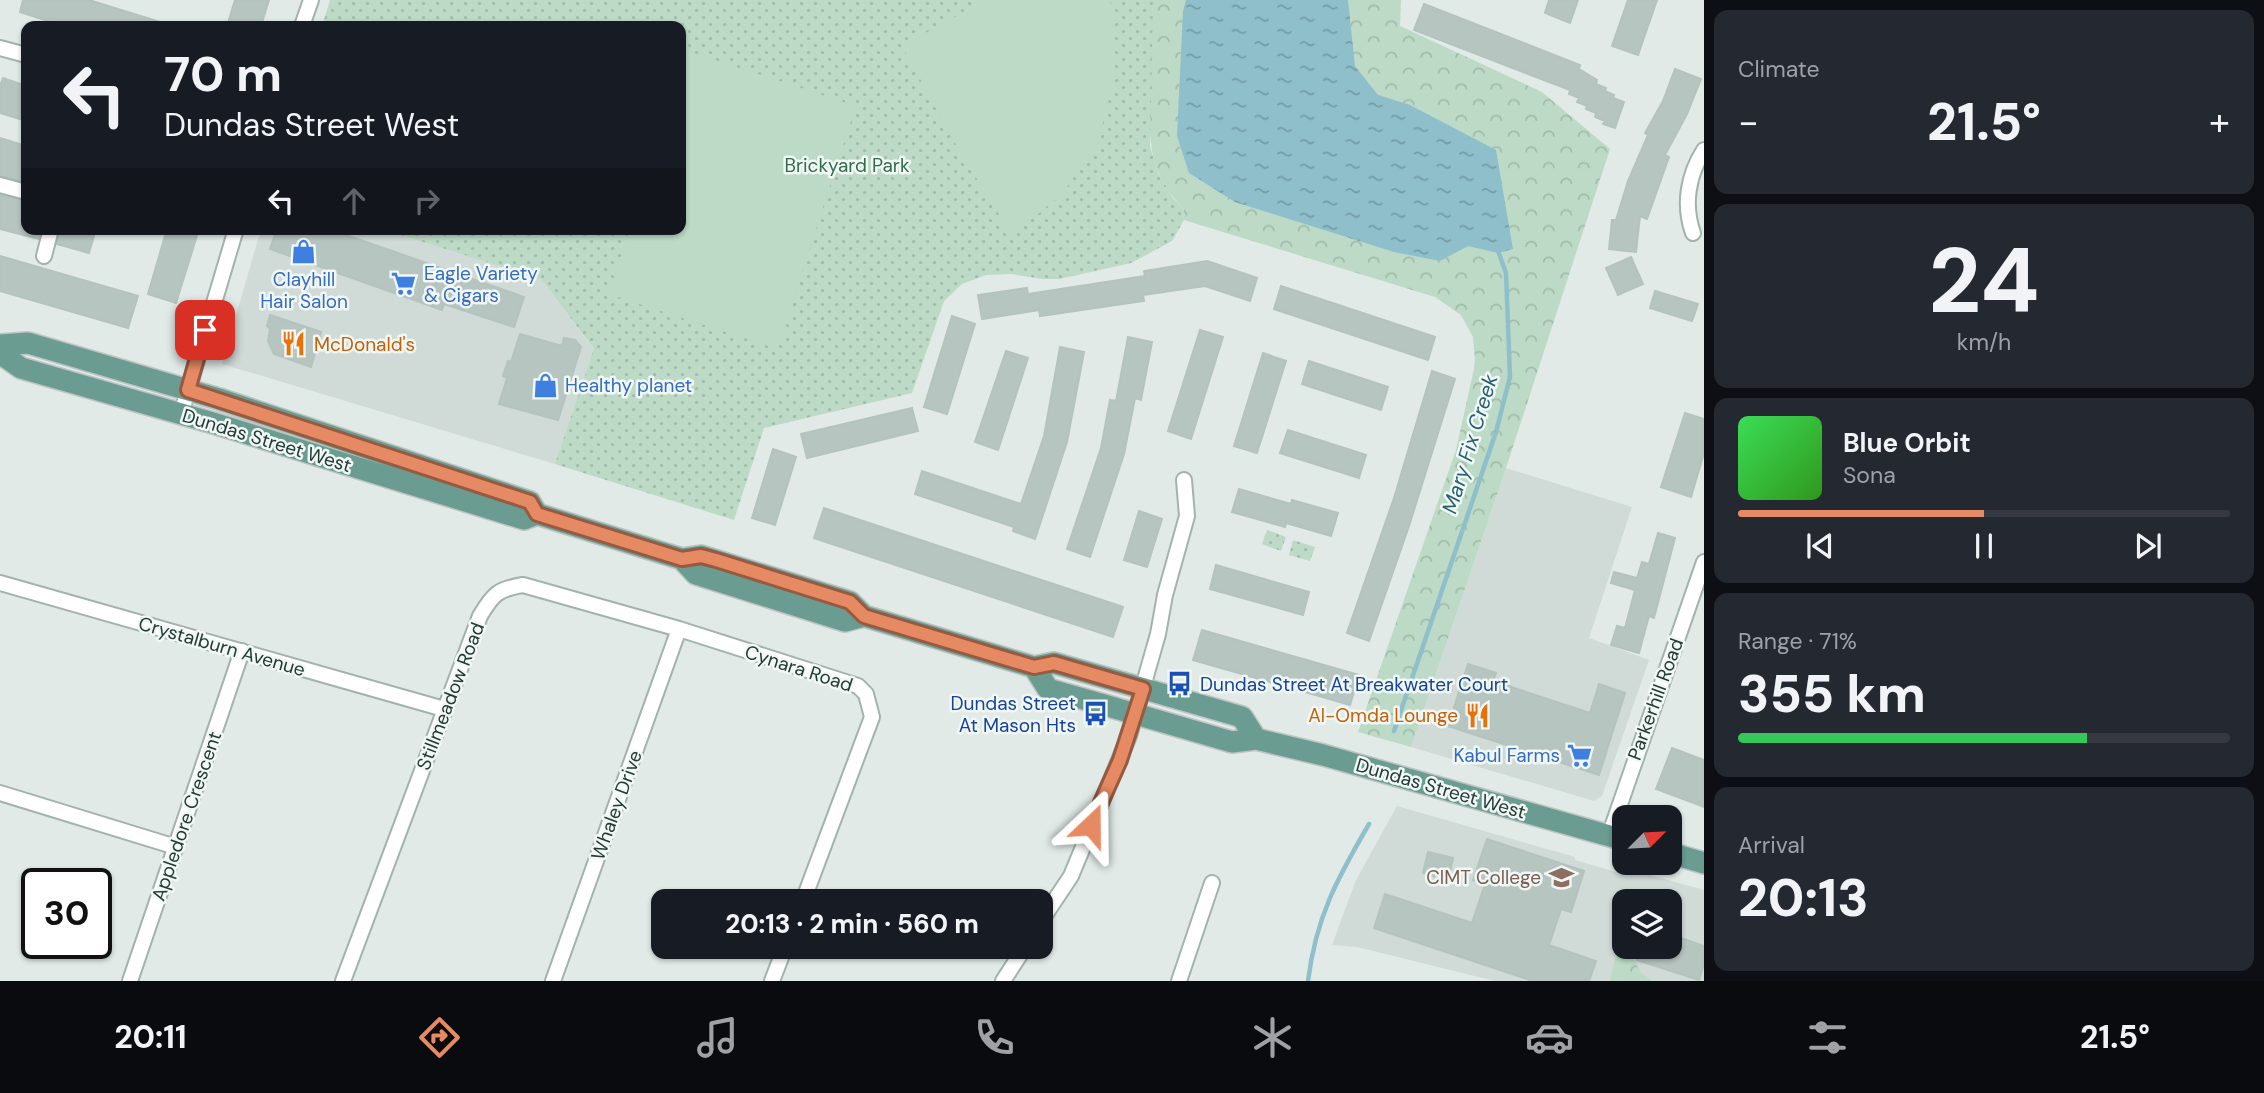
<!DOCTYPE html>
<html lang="en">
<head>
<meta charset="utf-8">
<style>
  body { margin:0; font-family:"DM Sans",sans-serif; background:#242831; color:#f1f3f6; height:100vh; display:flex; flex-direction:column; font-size:26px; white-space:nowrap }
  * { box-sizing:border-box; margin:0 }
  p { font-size:23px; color:#9ea1a6 }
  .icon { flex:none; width:38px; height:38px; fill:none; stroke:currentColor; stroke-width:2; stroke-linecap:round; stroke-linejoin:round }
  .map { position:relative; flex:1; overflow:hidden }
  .side { display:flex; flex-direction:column; gap:10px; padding:10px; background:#0d0f14; width:560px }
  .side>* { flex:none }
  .top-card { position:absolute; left:21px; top:21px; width:665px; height:214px; border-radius:14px; box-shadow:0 2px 5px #0004; background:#171b24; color:#f1f3f6; overflow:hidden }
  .needle { width:46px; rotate:66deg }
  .controls { position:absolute; left:1612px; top:805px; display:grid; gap:14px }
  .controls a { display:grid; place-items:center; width:70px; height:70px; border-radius:14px; background:#171b24; box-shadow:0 2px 5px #0004; font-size:35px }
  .speed { position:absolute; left:21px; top:868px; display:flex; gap:14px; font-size:35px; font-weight:700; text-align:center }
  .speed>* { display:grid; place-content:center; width:91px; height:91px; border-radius:50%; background:#171b24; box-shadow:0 2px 5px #0004; line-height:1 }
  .speed .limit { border:4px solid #111; border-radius:10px; background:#fff; color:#111 }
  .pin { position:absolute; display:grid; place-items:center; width:60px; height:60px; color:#fff; margin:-30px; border-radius:14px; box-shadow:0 4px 10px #0006 }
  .me { position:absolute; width:77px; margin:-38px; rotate:23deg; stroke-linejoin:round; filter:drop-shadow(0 0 5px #0008) }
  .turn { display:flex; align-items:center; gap:24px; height:147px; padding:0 28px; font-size:32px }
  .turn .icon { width:91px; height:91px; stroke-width:2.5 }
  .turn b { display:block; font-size:49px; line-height:60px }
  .lanes { display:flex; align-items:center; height:66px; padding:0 28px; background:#0003; justify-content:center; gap:35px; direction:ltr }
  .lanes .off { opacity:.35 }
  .big { font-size:52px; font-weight:800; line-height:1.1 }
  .side .tile { flex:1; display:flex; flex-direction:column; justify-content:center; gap:10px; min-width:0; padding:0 24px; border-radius:14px; background:#242831 }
  .side .dial { align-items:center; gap:0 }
  .dial b { font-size:91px; line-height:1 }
  .song { display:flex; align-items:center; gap:21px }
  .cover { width:84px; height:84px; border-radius:10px; background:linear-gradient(135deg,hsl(130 70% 55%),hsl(110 70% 35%)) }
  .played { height:7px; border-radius:4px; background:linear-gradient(90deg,#e68a64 50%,#363941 50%) }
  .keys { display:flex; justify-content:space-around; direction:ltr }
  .heat { display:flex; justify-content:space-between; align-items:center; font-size:38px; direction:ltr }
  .charge { height:10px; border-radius:5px; background:linear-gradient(90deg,#34c759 71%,#363941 0) }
  .trip { position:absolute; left:651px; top:889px; width:402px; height:70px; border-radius:14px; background:#171b24; box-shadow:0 2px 5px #0004; font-weight:800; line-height:70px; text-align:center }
  .dock { display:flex; height:112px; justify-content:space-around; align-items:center; background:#090b0e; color:#9ea1a6 }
  .dock .icon { width:49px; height:49px }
  .dock .current { color:#e68a64 }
  .dock b { font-size:32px; color:#f1f3f6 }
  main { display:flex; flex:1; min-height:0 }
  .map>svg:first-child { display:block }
  .built { fill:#d0dad6; fill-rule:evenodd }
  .forest { fill:url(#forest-crowns) }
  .park { fill:url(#park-dots) }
  .pitch { fill:#bcdac5 }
  .water { fill:url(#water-ripples) }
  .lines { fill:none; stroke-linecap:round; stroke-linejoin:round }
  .stream { stroke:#8ebfcb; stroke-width:4.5 }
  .building { fill:#b7c5c0; stroke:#b4c3be; stroke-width:2 }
  .street-casing { stroke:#a4b2ae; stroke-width:18 }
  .primary-casing { stroke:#bdc4c2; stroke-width:24 }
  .street { stroke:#fff; stroke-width:14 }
  .primary { stroke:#6a9c91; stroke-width:21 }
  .route-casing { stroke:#965a41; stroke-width:18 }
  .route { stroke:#e68a64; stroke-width:12 }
  .labels { text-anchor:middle; stroke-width:5; stroke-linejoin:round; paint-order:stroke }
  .park-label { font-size:19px; fill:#316d4b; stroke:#f1f7f5 }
  .shop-label { font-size:19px; fill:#366cbe; stroke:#f1f7f5; text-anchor:start }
  .food-label { font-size:19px; fill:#c56008; stroke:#f1f7f5; text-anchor:start }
  .street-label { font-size:19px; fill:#233a35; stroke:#f1f7f5 }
  .transit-label { font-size:19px; fill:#164399; stroke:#f1f7f5; text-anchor:start }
  .education-label { font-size:19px; fill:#785e54; stroke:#f1f7f5; text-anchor:end }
  .water-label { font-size:21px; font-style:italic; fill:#236070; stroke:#f1f7f5 }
</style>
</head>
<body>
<main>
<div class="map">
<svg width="1704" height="981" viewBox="0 0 1704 981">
  <defs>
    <pattern id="forest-crowns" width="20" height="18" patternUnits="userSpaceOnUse" patternTransform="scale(1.75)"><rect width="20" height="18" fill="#bcdac5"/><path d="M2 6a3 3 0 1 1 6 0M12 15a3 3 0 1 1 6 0" fill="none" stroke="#a1bcaa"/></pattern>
    <pattern id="park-dots" width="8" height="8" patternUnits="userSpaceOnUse" patternTransform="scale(1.75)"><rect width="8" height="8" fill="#bcdac5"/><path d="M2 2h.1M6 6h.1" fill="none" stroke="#a1bcaa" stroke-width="1.8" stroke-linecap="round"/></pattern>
    <pattern id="water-ripples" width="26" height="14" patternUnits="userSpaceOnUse" patternTransform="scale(1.75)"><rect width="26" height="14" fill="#8ebfcb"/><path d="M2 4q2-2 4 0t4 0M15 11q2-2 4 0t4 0" fill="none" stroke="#749ca6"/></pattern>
  </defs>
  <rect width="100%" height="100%" fill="#e1eae7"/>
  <path class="built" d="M261,229h120l160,50 53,71 -39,114 -333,-100z
    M1506,468l126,39 -43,131 60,22 -47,136 -8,5 -183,-54z
    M1397,806l178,51v3l41,12 12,-3 76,21v91h-209l-138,-34 -25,-2 24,-65zM1624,901h46v46h-46z"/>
  <path class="forest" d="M1153,0h248l-1,26 142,66 68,57 -104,319 -95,279 -53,-15 98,-282 18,-81 1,-10 -2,-22 -12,-22 -26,-18 -251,-77v-11c-10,-10 -19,-22 -25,-35 -17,-35 -8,-132 -6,-174z
    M1628,949l13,24 11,8h-42l5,-22z"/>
  <path class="park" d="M330,0h823l-3,146 8,27 15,25 11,11v11l-12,21 -41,22 -72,16h-17l-30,-5 -26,1 -24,9 -18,17 -32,92 -148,35 -30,92 -179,-56 39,-115 -53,-70 -160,-50h300v-203h-359z
    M1267,530l19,7 -5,14 -19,-7z
    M1293,540l22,7 -5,14 -21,-6z"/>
  <path class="pitch" d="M986,0h123l4,9 2,39 -4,44 -14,52 -35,50 -29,24 -23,14 -49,-78 -59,-108z
    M688,51l168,55 -79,243 -168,-55 21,-65h51v-155z"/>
  <path class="water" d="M1186,0h162l7,66 23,29 32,10 86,45 17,99 -15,4 -30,-7 -28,15 -46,-9 -159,-50 -46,-29 -12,-37 6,-125z"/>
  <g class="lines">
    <path class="stream" d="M1394,731l102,-299 14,-55 -4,-104 -9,-25
      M1308,981c8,-64 29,-102 61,-157"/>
  </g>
  <path class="building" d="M23,0h66l78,24 -1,2h-102l-44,-14z
    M235,0h34l-8,26h-34z
    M1549,0h29l-8,23 -25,-10z
    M1628,0h29l-19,55 -26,-9z
    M1424,4l156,61 -1,4 18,11 -1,4 10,4 -1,3 9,4 -1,3 11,4 -9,26 -12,-4 2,-3 -10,-4 1,-4 -10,-4 1,-3 -10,-4 2,-4 -10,-4 1,-4 -156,-60z
    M1675,69l26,10 -14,35 -22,41 4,2 -22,62 -7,-3 -4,36 -27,-3 3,-29h4l12,-39 20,-46 -3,-2 18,-32z
    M3,78l23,8v35l-26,-8v-27z
    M0,138l26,8v36l-26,-6z
    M0,195l26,6v28h15l-2,10 -39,-10z
    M60,229h36l-7,24 -32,-9z
    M167,229h32l-23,74 -28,-9z
    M277,229h52l195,68 -10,30 -70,-23 -2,6 -172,-61z
    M0,256l138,40 -10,32 -128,-37z
    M1631,257l12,27 -25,11 -12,-27z
    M1207,261l50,17 -7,23 -45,-15 -62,9 1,6 -104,15 -1,-6 -57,9 -4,-24 49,-7 1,6 117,-18 -1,-5z
    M1281,286l154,51 -7,23 -154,-51z
    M1655,291l43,13 -6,17 -42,-13z
    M270,315l51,17 -10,35 -37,-13 -6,-13 2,-12 -3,-3z
    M952,316l23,8 -28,90 -23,-7z
    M1200,330l23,7 -32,102 -23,-8z
    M520,334l42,12 2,-8 11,2 6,7 -23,73 -59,-16 8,-26 -4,-2 5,-15 3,1z
    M1128,337l24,5 -11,58 -6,-2 -11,56 -34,103 -23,-8 34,-101 9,-48 6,1z
    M1060,347l24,5 -17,90 -32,97 -22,-8 1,-4 -99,-33 7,-23 99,33 23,-68z
    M1006,351l22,7 -30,92 -23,-8z
    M1263,353l23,8 -29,92 -23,-7z
    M1309,361l79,26 -7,23 -79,-26z
    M1432,371l23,8 -46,147 -40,115 -22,-8 47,-135z
    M912,408l6,23 -111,27 -6,-24z
    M1685,413l19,6v34l-13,44 -30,-10z
    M1288,430l78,25 -7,23 -79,-25z
    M773,449l23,8 -21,68 -23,-7z
    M1239,489l52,15 1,-4 46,13 -7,23 -45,-13 -1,4 -53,-15z
    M824,508l299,99 -10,30 -299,-99z
    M1139,511l23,8 -15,48 -23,-7z
    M1658,533l17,5 -21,80 -5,-2 -10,37 -28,-8 6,-19 8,2 10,-38 -24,-7 3,-11 23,6 5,-16 7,2z
    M1216,565l93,27 -6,23 -93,-26z
    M1202,630l157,45 -9,30 -157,-45z
    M1468,664l28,9 -3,8 97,32 9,-29 26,9 -26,82 -151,-49z
    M1672,748l32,12v47l-48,-18z
    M1487,839l97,32 -13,41 -10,-3 -12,36 47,16 -7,20h-56l-159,-53 11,-34 87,29 13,-39 -12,-4z
    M1428,852l25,6 -5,22 -25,-7z
    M1670,934l34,12v18l-5,16 -62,-20 4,-13h29z"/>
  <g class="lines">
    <defs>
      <path id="street" d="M302,26l9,-26
        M0,48l26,7
        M0,185l26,7
        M1693,233c-10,-28 -5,-58 11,-83
        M44,256l7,-27
        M181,414l55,-185
        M0,583l444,126
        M0,793l176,54
        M1609,836l95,-274
        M1041,921l30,-45 58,-140 29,-102 7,-39 22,-79 -3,-36
        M130,981l112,-330
        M343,981l137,-365c13,-22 18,-27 43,-31l156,44 179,57 8,8 6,23 -69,184
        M553,981l126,-352
        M772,981l13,-34
        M1003,981l22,-34
        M1179,981l33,-98"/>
      <path id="primary" d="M0,345l28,-2 191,56 311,103 7,12
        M0,353l21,15 192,55 311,96 13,-5 145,45 14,15 149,47 19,-5
        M682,559l19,-3 149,46 14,14 170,51 20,-4 188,54 14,22
        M1034,667l14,22 53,15 131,38 24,-3 67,16 301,85
        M1670,853l34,10"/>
    </defs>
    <use href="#street" class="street-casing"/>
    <use href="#primary" class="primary-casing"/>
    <use href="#street" class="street"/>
    <use href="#primary" class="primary"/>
  </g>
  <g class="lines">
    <defs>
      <path id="route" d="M205,330l-17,60 342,112 7,12 145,45 19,-3 15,4 134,42 14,14 170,51 20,-4 89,26 -23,71 -29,65"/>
    </defs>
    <use href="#route" class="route-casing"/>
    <use href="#route" class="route"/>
  </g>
  <defs>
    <symbol id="shop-bare" viewBox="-9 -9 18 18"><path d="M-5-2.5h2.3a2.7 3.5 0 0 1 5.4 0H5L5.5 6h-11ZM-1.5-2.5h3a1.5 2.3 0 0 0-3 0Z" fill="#3f7fe0" stroke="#f1f7f5" stroke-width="2.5" paint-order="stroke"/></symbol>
    <symbol id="supermarket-bare" viewBox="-9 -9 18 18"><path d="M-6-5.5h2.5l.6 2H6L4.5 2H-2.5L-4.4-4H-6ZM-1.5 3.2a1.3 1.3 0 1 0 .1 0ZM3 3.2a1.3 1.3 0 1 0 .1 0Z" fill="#3f7fe0" stroke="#f1f7f5" stroke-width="2.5" paint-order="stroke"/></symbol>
    <symbol id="restaurant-bare" viewBox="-9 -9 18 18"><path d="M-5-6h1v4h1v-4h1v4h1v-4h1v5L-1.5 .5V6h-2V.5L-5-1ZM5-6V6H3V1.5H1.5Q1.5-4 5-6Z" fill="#e8710a" stroke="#f1f7f5" stroke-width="2.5" paint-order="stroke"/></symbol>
    <symbol id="bus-bare" viewBox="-9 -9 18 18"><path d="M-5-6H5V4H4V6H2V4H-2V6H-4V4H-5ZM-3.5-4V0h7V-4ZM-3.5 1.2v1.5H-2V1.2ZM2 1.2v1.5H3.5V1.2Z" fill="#1a4fb4" stroke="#f1f7f5" stroke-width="2.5" paint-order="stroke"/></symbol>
    <symbol id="university-bare" viewBox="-9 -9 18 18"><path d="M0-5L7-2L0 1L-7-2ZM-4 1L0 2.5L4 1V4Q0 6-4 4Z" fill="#8d6e63" stroke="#f1f7f5" stroke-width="2.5" paint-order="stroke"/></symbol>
  </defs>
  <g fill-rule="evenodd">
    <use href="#shop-bare" x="286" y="234" width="35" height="35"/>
    <use href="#supermarket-bare" x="386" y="266" width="35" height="35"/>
    <use href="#restaurant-bare" x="276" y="326" width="35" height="35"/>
    <use href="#shop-bare" x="528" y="368" width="35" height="35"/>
    <use href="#bus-bare" x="1162" y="666" width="35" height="35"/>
    <use href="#bus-bare" x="1078" y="696" width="35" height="35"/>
    <use href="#restaurant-bare" x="1460" y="698" width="35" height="35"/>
    <use href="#supermarket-bare" x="1562" y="738" width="35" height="35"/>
    <use href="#university-bare" x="1544" y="860" width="35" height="35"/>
  </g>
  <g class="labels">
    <g class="park-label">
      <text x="847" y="172">Brickyard Park</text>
    </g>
    <g class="shop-label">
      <text x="424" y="280">Eagle Variety<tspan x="424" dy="22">&amp; Cigars</tspan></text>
      <text x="304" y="286" text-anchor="middle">Clayhill<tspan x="304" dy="22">Hair Salon</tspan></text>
      <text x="565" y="392">Healthy planet</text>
      <text x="1560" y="762" text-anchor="end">Kabul Farms</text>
    </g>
    <g class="food-label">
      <text x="314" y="351">McDonald's</text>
      <text x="1458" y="722" text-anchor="end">Al-Omda Lounge</text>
    </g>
    <g class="street-label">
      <text transform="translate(267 440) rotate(17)" y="7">Dundas Street West</text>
      <text transform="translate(222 646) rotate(16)" y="7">Crystalburn Avenue</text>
      <text transform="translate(799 668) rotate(18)" y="7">Cynara Road</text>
      <text transform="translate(450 696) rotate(-69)" y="7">Stillmeadow Road</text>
      <text transform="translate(1655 699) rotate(-70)" y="7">Parkerhill Road</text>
      <text transform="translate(1441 788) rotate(16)" y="7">Dundas Street West</text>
      <text transform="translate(616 805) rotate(-70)" y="7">Whaley Drive</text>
      <text transform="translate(186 816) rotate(-71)" y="7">Appledore Crescent</text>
    </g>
    <g class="transit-label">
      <text x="1200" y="691">Dundas Street At Breakwater Court</text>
      <text x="1076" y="710" text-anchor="end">Dundas Street<tspan x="1076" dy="22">At Mason Hts</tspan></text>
    </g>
    <g class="education-label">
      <text x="1541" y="884">CIMT College</text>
    </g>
    <g class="water-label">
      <text transform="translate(1470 444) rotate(-73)" y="7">Mary Fix Creek</text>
    </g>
  </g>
</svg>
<div class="controls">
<a><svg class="needle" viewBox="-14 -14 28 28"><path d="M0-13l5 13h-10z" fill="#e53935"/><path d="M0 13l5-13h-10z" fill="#9ea1a6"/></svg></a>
<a><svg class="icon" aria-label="layers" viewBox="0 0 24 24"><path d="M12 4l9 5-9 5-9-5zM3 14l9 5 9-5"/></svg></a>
</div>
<div class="speed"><div class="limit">30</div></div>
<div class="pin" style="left:205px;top:330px;background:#d93025"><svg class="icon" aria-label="arrive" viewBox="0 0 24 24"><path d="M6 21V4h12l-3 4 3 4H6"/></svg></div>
<svg class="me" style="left:1091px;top:825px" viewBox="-20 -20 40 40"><path d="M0-17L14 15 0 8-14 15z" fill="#e68a64" stroke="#fff" stroke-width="4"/></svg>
<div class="trip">20:13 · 2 min · 560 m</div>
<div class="top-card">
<div class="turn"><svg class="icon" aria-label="left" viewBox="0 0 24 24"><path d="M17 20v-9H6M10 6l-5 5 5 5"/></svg><div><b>70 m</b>Dundas Street West</div></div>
<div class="lanes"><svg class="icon" aria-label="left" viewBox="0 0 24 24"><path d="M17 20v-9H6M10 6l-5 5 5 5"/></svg><svg class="icon off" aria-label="ahead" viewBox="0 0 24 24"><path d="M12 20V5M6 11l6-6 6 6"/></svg><svg class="icon off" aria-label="right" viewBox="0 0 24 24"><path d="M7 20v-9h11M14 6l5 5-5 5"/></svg></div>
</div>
</div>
<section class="side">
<div class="tile"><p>Climate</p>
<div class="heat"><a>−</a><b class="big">21.5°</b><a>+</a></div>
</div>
<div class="tile dial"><b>24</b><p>km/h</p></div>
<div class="tile">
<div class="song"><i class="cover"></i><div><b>Blue Orbit</b><p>Sona</p></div></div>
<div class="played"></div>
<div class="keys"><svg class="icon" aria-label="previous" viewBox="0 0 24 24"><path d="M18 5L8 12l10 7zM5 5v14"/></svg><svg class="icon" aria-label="pause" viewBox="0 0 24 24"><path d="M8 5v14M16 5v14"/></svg><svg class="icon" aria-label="next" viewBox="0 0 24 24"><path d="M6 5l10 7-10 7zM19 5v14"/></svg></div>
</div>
<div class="tile"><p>Range · 71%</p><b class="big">355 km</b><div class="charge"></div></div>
<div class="tile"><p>Arrival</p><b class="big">20:13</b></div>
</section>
</main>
<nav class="dock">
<b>20:11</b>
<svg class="icon current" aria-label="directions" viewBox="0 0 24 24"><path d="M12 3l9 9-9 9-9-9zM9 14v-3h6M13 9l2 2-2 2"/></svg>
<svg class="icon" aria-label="music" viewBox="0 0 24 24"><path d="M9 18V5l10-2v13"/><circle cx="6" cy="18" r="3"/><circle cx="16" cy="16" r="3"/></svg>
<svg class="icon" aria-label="phone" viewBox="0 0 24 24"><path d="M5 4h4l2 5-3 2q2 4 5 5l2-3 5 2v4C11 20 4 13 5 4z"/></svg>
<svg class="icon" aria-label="climate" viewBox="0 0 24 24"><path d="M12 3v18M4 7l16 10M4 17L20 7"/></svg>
<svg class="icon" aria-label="car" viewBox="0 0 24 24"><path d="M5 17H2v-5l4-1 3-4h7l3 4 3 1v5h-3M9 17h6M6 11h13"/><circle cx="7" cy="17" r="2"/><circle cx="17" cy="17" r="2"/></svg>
<svg class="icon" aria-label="filters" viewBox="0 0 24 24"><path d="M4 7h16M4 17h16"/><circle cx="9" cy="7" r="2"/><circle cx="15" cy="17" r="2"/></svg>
<b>21.5°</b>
</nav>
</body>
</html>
